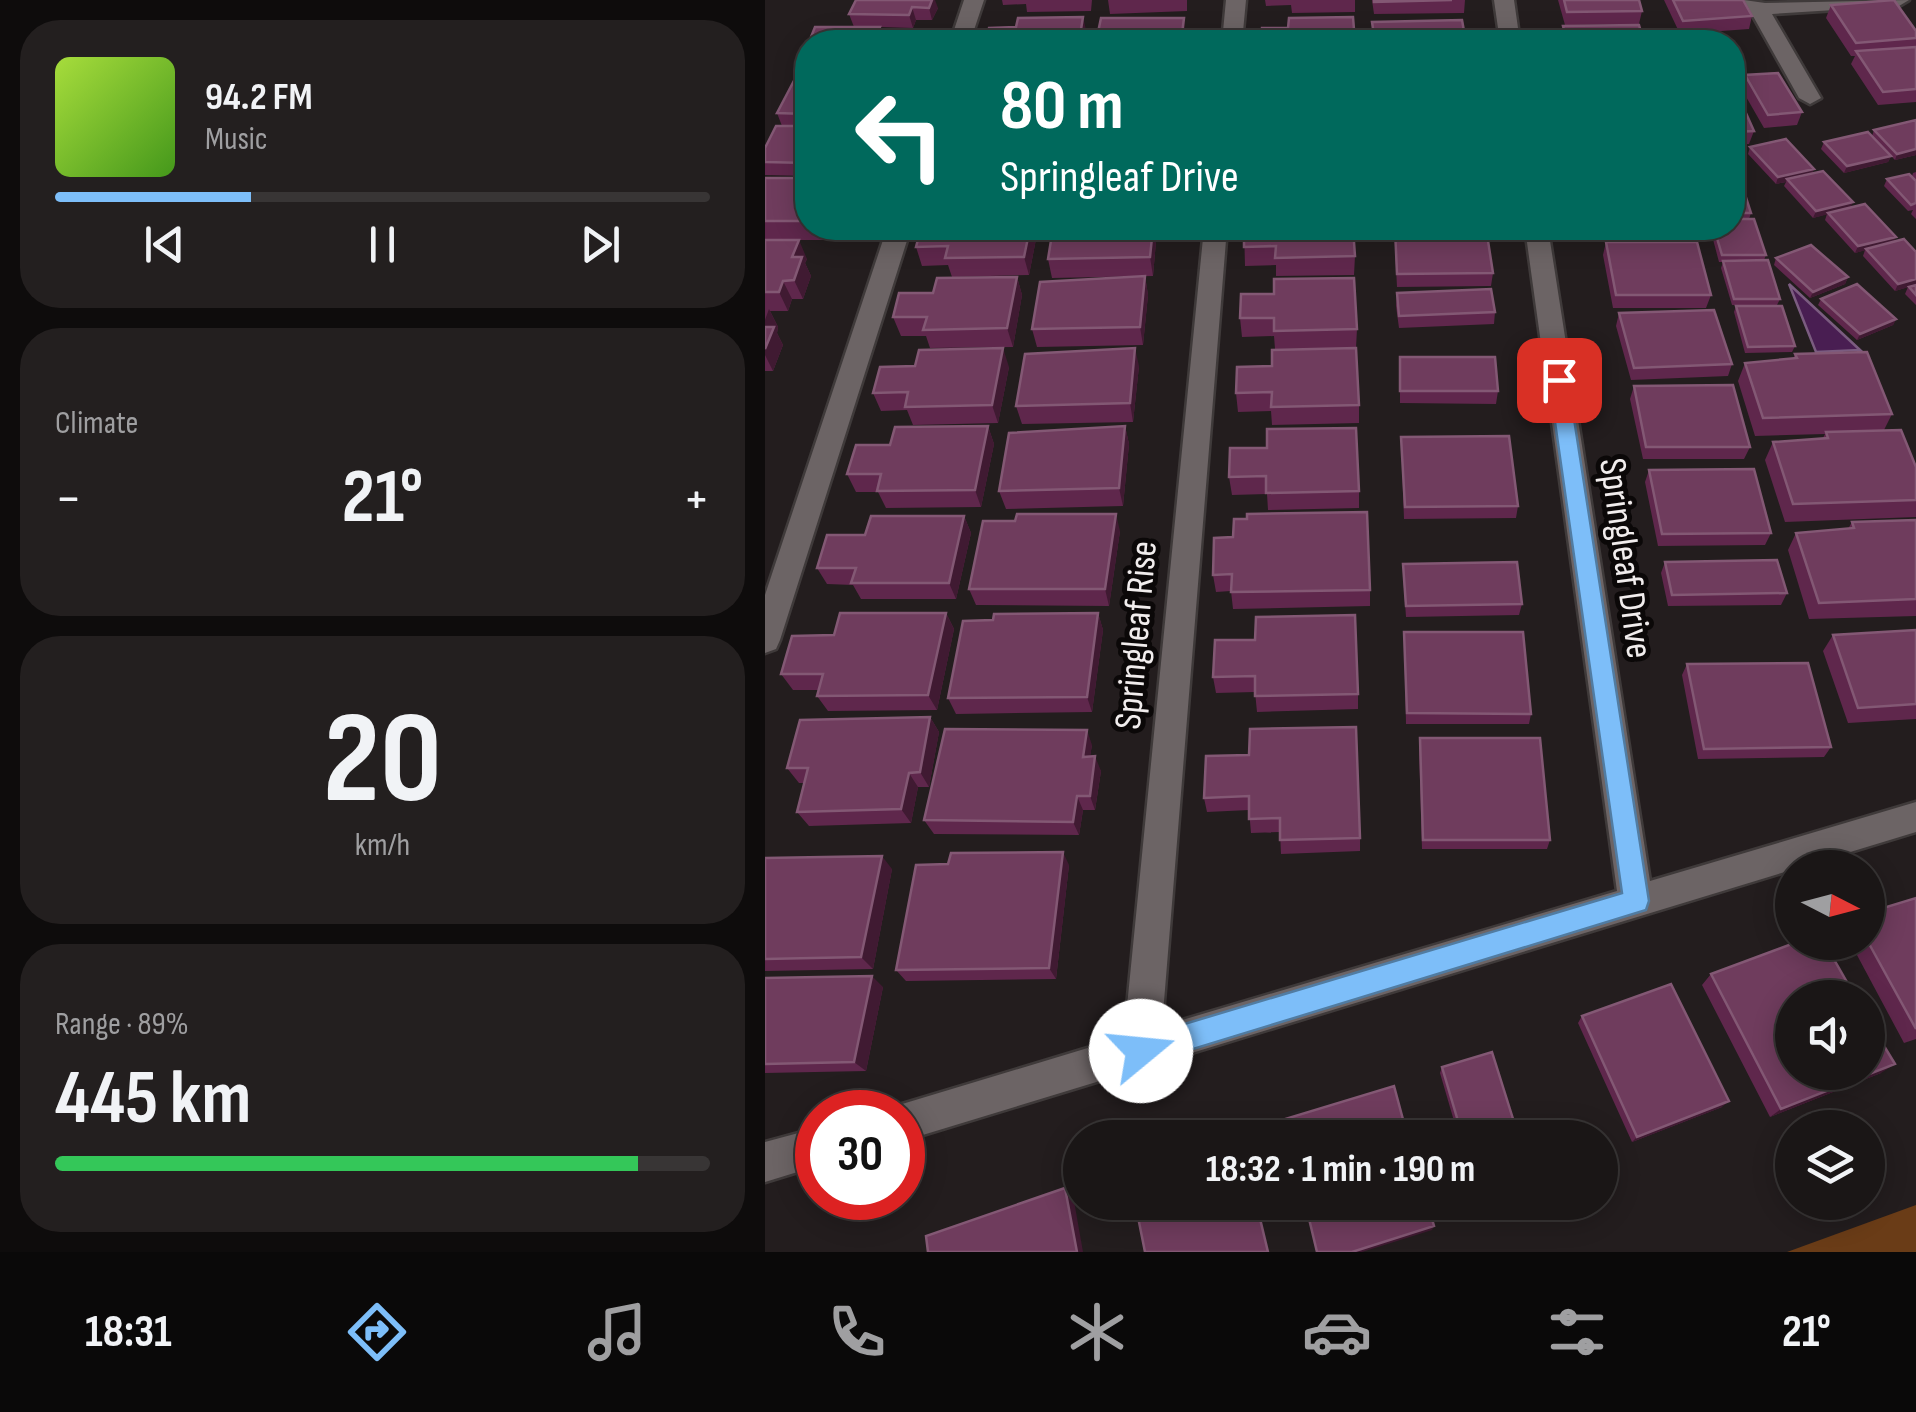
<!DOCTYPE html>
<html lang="en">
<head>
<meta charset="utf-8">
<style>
  body { margin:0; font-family:"Sofia Sans Condensed",sans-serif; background:#231f1f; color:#f1f3f6; height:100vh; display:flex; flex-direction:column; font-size:38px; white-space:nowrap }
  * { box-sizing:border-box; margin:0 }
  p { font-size:32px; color:#9f9fa1 }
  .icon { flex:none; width:55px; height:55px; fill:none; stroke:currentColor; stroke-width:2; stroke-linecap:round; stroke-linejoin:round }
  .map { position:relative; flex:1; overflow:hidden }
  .side { display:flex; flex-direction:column; gap:20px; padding:20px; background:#0e0c0c; width:765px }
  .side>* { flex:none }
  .guide { position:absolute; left:30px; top:30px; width:950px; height:210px; border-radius:40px; box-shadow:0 5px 25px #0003,0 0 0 2px #383535; background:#00695c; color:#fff; overflow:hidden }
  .needle { width:65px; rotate:96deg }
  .buttons { position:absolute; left:1010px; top:850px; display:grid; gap:20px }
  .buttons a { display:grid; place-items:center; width:110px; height:110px; border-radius:50%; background:#1a1616; box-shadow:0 5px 25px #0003,0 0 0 2px #383535; font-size:50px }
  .speed { position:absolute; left:30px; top:1090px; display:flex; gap:20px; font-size:50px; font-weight:700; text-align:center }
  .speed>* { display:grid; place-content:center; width:130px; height:130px; border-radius:50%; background:#1a1616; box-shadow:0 5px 25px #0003,0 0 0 2px #383535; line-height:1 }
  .speed .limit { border:15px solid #d22; background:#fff; color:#111 }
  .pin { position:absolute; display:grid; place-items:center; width:85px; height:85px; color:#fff; margin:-42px; border-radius:20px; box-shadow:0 5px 15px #0006 }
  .me { position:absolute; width:110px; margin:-55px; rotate:73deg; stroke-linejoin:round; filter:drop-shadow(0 0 8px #0008) }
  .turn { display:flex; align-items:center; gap:35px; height:210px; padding:0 40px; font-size:45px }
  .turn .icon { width:130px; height:130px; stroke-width:2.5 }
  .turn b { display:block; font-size:70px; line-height:85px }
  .big { font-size:75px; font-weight:700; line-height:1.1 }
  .side .card { flex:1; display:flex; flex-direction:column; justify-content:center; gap:15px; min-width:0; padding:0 35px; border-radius:40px; background:#231f1f }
  .side .dial { align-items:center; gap:0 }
  .dial b { font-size:130px; line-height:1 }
  .song { display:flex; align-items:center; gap:30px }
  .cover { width:120px; height:120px; border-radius:15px; background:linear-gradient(135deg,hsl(80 70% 55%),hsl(100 70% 35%)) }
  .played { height:10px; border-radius:5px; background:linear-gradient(90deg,#7dbef9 30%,#383535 30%) }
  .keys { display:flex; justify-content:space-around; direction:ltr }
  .heat { display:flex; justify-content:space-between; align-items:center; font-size:55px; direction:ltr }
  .charge { height:15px; border-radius:8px; background:linear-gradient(90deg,#34c759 89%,#383535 0) }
  .trip { position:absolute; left:298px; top:1120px; width:555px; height:100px; border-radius:50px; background:#1a1616; box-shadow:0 5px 25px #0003,0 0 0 2px #383535; font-weight:700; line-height:100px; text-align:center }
  .menu { display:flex; height:160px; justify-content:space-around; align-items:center; background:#0a0909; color:#9f9fa1 }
  .menu .icon { width:70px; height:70px }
  .menu .selected { color:#7dbef9 }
  .menu b { font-size:45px; color:#f1f3f6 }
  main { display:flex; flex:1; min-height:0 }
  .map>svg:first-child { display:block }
  .forest { fill:#6a3c17 }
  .water { fill:#491e52; stroke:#7b5c80; stroke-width:2.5 }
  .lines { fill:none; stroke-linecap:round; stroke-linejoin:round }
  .minor-casing { stroke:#3f3a3a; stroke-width:5 }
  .minor { fill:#6c6465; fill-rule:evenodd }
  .wall { fill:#5f274c }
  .shaded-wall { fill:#401a32 }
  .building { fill:#6f3c5d; stroke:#835874; stroke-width:2.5 }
  .route { fill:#7dbef9; stroke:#517ca2; stroke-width:2.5 }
  .labels { text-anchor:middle; stroke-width:10; stroke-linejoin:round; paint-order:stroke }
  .street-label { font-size:38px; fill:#f1eded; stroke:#0b0808 }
</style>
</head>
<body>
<main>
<section class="side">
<div class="card">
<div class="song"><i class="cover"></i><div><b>94.2 FM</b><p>Music</p></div></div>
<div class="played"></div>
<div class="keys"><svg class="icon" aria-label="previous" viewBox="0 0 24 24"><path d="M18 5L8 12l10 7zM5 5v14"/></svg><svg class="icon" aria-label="pause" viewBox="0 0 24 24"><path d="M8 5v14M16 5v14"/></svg><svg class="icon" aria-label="next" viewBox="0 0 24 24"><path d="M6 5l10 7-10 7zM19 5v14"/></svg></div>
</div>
<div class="card"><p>Climate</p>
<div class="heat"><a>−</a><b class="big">21°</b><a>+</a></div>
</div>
<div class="card dial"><b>20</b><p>km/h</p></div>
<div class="card"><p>Range · 89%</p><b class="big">445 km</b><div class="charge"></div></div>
</section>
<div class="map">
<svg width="1151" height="1252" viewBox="0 0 1151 1252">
  <rect width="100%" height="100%" fill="#231d1e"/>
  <path class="forest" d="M1151,1205v47h-129z"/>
  <path class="water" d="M1024,284l71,66 -44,2z"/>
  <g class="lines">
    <defs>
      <path id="minor" d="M199,0h20l-14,42h-20z
        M461,0h20l-4,42h-20z
        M729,0h20l6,42h-20z
        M979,0l21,3 144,-3 -10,6 -127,8 49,84 -11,6 -11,-6z
        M122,228h24l-131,412 -4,9 -11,4v-58z
        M439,228h23l-65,798 455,-135 -92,-663h23l102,653 266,-79v30l-1013,309v-29h-15l1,-4 235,-71z
        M52,1128v38l-52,16v-40z"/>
    </defs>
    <use href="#minor" class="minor-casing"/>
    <use href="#minor" class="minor"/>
  </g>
  <path class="wall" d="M91,0l82,8 -6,12h-16l-3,8 -33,-1 5,13 -1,2h-75l45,-15 -5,-13z
    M237,0h90l-1,11 -64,1 -1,-8 -23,1z
    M343,0h79v11l-77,3z
    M500,0h90v12l-63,1 -1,-8 -25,1z
    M607,0h93l-1,13 -90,1z
    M793,0h81l3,11 -3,13 -74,1z
    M899,0h79l9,16 -3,13 -69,5z
    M1066,5l85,26v71l-38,3 -27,-41 4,-8h-4l-25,-38z
    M798,26l81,16h-82z
    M42,45v27h-1l-5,-13z
    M42,75v101l-42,-1v-13l17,-36 -5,-13z
    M980,75l57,37 -5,13 -33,3 -23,-40z
    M968,94l21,37 -5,13h-16z
    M1151,120v35l-21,5 -4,-4 -3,6 -44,11 -23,-24 3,-7 48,-6 2,-6z
    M985,147l62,26 39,34 42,35 23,10v53l-11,-11 3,-7 -13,4 -32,-35 2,-6 -10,3 -30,-33 2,-6 -14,4 -29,-32 2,-4 -10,2 -28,-30z
    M968,159l5,16 -1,4 14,34 -2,6 17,36 -2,5 16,39 -3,6h-45l-11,-37 2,-6h-4l-9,-34h23z
    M1151,172v47l-5,-5 2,-4 -5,1 -24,-25 3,-7 25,-3 1,-3z
    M0,178h42v50h24l-5,12h-61z
    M265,228h7l1,1 -9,46 -77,2 -4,-12 -26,1 -6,-19z
    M479,228l111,28 -1,19 -78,1v-11l-31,1z
    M629,228l99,45 -2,13 -94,1z
    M813,228h115l-3,10 -47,-3 -42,4 -3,-10 -19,1z
    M392,230l-4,46 -101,2 -4,-19z
    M0,240l42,19 -2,4 6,13 -8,23h-11l-4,12h-18l8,16 -1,6 6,12 -10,26h-8z
    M841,242l105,53 -5,13h-93l-10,-53z
    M1011,258l72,19 -3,7 -35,14 -36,-33z
    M380,276l3,19 -5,50 -106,2 -5,-18z
    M252,277l5,18 -9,52 -83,1 -4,-12h-25l-8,-19 40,-24z
    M632,293l98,19 -1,12 -95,4 -3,-22z
    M476,294l116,35 -1,19 -81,1 -1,-13 -32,1 -2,-19z
    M1056,299l75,20 -3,6 -36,15 -39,-35z
    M971,306l59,40 -3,6 -47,1 -11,-41z
    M854,313l113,51 -4,12 -97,4 -15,-54z
    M1030,354l97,60 -8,16 32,70v17l-131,5 -20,-62 8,-18 50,-4 2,-4 -70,2 -17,-55 7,-18 48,-4z
    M635,357l98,34 -2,13 -96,-1z
    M374,366l-6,56 -111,2 -6,-18z
    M244,367l-11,56 -85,2 -6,-15 -26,1 -8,-18z
    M472,367l122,38v18l-87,2 -1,-14 -33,1 -2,-19z
    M869,386l116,61 -6,12h-101l-13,-60z
    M223,426l6,18 -13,63 -95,1 -8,-16h-22l-9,-18 43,-29z
    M360,426l4,18 -6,62 -117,3 -7,-18z
    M636,437l117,69 -2,12 -112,1z
    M465,448l129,43v17l-91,2 -1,-16 -35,1 -3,-18z
    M884,470l122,63 -6,12 -107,1 -13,-64z
    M199,516l7,17 -15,66h-95l-8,-14 -26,-1 -10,-16 48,-33z
    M1151,520v96l-107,3 -21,-69 8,-17 52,-4 4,-7z
    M250,521l105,10 -11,75 -133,-1 -7,-16z
    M468,537l137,53v16l-137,3 -2,-18 -15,1 -3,-17z
    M900,562l122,31 -6,12 -113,1 -7,-33z
    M638,564l119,40 -3,11 -113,2 -3,-42z
    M181,613l8,16 -17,81 -109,1 -11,-15 2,-6h-26l-12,-16 53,-39z
    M333,613l5,17 -11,82 -136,2 -8,-16 45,-78z
    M1151,630v89l-68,4 -25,-72 10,-16z
    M639,632l127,82 -2,10h-123z
    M450,640l143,54v15l-101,3 -2,-20 -39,1 -3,-16z
    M922,664l144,83 -7,10 -126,2 -16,-84z
    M165,717l9,15 -10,55h-11l-7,36 -102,3 -12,-14 7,-29h-5l-12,-15z
    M655,738l130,102 -3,9h-125l-3,-101z
    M327,745l-2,11 11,15 -6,39h-12l-4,25 -145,-1 -10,-14z
    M441,756l154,82v13l-79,3 -1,-22 -29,1 -2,-23 -42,2 -3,-14z
    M0,858l127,11 -19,100 -108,2z
    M304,865l-13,114 -150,2 -10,-11z
    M1151,898v141l-12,4 -54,-101h17v-29z
    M946,974l170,99 -111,44 -68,-132z
    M0,978l118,9 -17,84 -101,2z
    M817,1016l140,91 -90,35 -54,-119z
    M677,1067l77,71h-60l-19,-65z
    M714,1202h42l-39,12z"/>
  <path class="shaded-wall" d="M167,0h3l3,8 -6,12 -3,-12z
    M147,7l4,13 -3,8 -4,-13z
    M318,17l3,13 -2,12h-5z
    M419,18l1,13 -1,11h-3z
    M115,27l5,13 -1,2h-10z
    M1151,149v6l-21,5 2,-6z
    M1126,156l-3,6 -44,11 3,-7z
    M1049,169l-2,6 -25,4 -1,3 -10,2 2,-7z
    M1088,202l-3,7 -37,9 3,-7z
    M56,228h10l-5,12z
    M265,228h7l1,1 -9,46 -5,-18z
    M388,228h4v2l-4,46 -3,-19z
    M1131,237l-3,6 -38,10 3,-7z
    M34,240l8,19 -2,4 6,13 -8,23 -9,-19 -2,-23z
    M380,276l3,19 -5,50 -3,-18z
    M252,277l5,18 -9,52 -6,-19z
    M1083,277l-3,7 -35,14 3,-6z
    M1151,279v6l-21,6 3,-7z
    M18,281l9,18 -4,12 -9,-19z
    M4,309l9,18 -1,6 6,12 -10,26 -8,-16v-35z
    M1131,319l-3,6 -36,15 3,-6z
    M238,348l6,19 -11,56 -6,-18z
    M370,348l4,18 -6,56 -3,-19z
    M223,426l6,18 -13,63 -6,-17z
    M360,426l4,18 -6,62 -4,-18z
    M351,514l4,17 -11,75 -4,-17z
    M199,516l7,17 -15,66 -7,-16z
    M181,613l8,16 -17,81 -9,-15z
    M333,613l5,17 -11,82 -5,-15z
    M165,717l9,15 -10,55 -9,-15z
    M322,730l5,15 -4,26 -5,-14z
    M330,756l6,15 -6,39 -5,-14z
    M144,773l9,14 -7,36 -10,-14z
    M312,796l6,14 -4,25 -6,-13z
    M298,852l6,13 -13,114 -7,-11z
    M117,856l10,13 -19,100 -12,-12z
    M107,976l11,11 -17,84 -12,-9z
    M1130,1064l-14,9 -111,44 11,-8z
    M964,1101l-7,6 -90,35 5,-5z
    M300,1188l8,7 10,57h-6z
    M745,1202h11l-39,12 3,-4z
    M669,1226l-2,4 -70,22h-10z"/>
  <path class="building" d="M91,0h76l-3,8 -17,-1 -3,8 -60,-1z
    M609,0h78l-78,2z
    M799,0h75l3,11 -75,1z
    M908,0h70l9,16 -69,5z
    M1129,0l22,31v7l-60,5 -25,-38z
    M318,17l-4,25h-93l3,-14 27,-1 2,-9z
    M588,17l2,25h-94l1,-14h26l1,-10z
    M336,18h83l-3,24h-85z
    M697,20l4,22h-91l-3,-20z
    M874,25l5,17h-77l-4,-16z
    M50,27h65l-6,15h-65z
    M42,45v14h-6z
    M1151,47v42l-33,3 -27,-41z
    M1013,73l24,39 -34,3 -23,-40z
    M32,75h10v39l-30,-1z
    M972,93l17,38 -21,1v-38z
    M1151,120v29l-19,5 -23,-24z
    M11,126h31v37l-42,-1v-14z
    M1103,132l23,24 -44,10 -23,-24z
    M1021,139l28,30 -36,8 -28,-30z
    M968,159l5,16h-5z
    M1058,171l30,31 -37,9 -29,-32z
    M1144,174l7,7v22l-5,2 -24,-26z
    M0,178h42v43h-42z
    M968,179h7l11,34h-18z
    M1100,204l31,33 -38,9 -30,-33z
    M968,219h21l12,36h-44l-8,-27h19z
    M156,228h109l-6,29 -79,1 3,-12 -32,1z
    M288,228h100l-3,29 -102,2z
    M479,228h109l2,28 -80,2 1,-12 -32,1z
    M630,228h91l7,45 -96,1z
    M1139,239l12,13v27l-18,5 -32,-35z
    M0,240h34l-7,17h10l-8,23 -11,1 -4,11h-14z
    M841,242h91l14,53h-95z
    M1046,245l37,32 -35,15 -37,-34z
    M1003,260l12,39h-46l-11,-38z
    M380,276l-5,51 -108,2 8,-47z
    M252,277l-10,51 -84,2 4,-13h-34l6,-24h34l4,-15z
    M589,278l3,51 -83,2v-13h-34l1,-24h33v-15z
    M1092,284l39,35 -36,15 -39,-35z
    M1151,285v10l-7,-8z
    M726,289l4,23 -96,4 -2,-23z
    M971,306h46l13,40 -47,1z
    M949,310l18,54 -98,4 -15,-55z
    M0,327h9l-9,22z
    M238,348l-11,57 -87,2 3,-15 -35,1 7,-26 35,-1 4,-16z
    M370,348l-5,55 -114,3 9,-52z
    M591,348l3,57 -88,2 1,-15 -36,1 1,-26 35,-1v-16z
    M1102,352l25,62 -129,4 -18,-55 52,-5 -2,-4z
    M635,357h95l3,34h-98z
    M968,385l17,62h-104l-12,-61z
    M223,426l-13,64 -98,1 4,-17h-34l9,-29h34l5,-18z
    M360,426l-6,62 -120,3 10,-58z
    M591,428l3,63 -93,2v-17l-37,1 1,-29h37v-19z
    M1136,430l15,37v33l-123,4 -20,-62 55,-4 -2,-6z
    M744,436l9,70 -113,1 -4,-70z
    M989,469l17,64 -109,1 -13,-64z
    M602,512l3,78 -139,2 1,-18 -19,1 1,-37 19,-1 1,-18h13v-5z
    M252,514h99l-11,75h-136l14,-68h32z
    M106,516h93l-15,67h-98l5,-15h-39l10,-33h38z
    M1151,520v79l-97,4 -23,-70 58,-5 -2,-6z
    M1012,560l10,33 -115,2 -7,-33z
    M752,562l5,42 -116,2 -3,-42z
    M75,613h106l-18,82 -111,1 6,-22h-42l11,-38 42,-1z
    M333,613l-11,84 -139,1 15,-77 30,-1 1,-6z
    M590,615l3,79 -103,2v-20l-42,1 2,-37h40l1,-23z
    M1151,630v74l-58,4 -25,-73z
    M639,632h119l8,82 -124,-1z
    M1043,663l23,84 -127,2 -17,-85z
    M165,717l-10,55 -11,1 -8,36 -104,3 11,-44h-21l13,-48z
    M591,727l4,111 -80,2v-22l-31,1v-23l-45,2 2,-42 43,-1 1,-26z
    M180,729l142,1 -4,27 12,-1 -5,40h-13l-4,26 -149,-2z
    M655,738h120l10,102h-127z
    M298,852l-14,116 -153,2 20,-105 32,-1 3,-11z
    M117,856l-21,101 -96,2v-101z
    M1151,898v131l-49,-89v-27z
    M1032,942h27l32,56h-63v74h74v-54l28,46 -114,45 -70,-135z
    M107,976l-18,86 -89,2v-86z
    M906,984l58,117 -92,36 -55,-121z
    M727,1052l27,86h-56l-21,-71z
    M629,1086l14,52h-119l-4,-19z
    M473,1125l3,13h-42z
    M300,1188l12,64h-149l-2,-16z
    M370,1202h121l12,50h-123z
    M540,1202h122l7,24 -82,26h-35z
    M717,1202h28l-25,8z"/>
  <path class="route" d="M794,373l9,7 81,521 -3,9 -505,155 -10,-4 -4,-10 4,-10 10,-4 481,-144 -73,-513z"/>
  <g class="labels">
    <g class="street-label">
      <text transform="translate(862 558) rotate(82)" y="13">Springleaf Drive</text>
      <text transform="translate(370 635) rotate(-85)" y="13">Springleaf Rise</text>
    </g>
  </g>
</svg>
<div class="buttons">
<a><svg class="needle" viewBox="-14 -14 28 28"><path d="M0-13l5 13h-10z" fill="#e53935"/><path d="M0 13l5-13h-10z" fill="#9f9fa1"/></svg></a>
<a><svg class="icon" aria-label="sound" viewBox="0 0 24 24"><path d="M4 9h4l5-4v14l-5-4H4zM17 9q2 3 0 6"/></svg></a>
<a><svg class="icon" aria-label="layers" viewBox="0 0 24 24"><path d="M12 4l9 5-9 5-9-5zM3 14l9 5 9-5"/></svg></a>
</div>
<div class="speed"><div class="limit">30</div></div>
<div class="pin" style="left:794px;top:380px;background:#d93025"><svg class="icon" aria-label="arrive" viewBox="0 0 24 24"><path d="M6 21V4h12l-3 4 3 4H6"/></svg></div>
<svg class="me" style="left:376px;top:1051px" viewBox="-20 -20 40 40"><circle r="19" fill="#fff"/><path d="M0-13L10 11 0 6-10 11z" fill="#7dbef9"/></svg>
<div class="trip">18:32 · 1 min · 190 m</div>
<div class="guide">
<div class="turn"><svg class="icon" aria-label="left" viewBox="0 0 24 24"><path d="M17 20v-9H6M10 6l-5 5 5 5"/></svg><div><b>80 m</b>Springleaf Drive</div></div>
</div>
</div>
</main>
<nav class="menu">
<b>18:31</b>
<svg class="icon selected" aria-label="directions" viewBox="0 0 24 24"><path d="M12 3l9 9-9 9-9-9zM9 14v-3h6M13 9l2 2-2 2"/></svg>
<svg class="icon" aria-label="music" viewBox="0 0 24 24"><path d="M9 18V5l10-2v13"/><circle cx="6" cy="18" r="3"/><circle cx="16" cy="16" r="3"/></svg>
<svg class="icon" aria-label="phone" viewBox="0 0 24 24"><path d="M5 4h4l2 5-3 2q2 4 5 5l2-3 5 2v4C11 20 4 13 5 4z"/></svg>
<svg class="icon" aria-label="climate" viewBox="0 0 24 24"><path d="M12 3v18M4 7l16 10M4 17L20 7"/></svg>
<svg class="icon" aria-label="car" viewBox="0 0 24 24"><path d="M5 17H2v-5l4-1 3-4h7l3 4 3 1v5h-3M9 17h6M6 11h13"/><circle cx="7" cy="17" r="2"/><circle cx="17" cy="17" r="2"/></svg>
<svg class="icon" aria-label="filters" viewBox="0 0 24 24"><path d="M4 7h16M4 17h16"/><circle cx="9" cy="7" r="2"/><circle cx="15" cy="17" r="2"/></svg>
<b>21°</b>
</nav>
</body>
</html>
